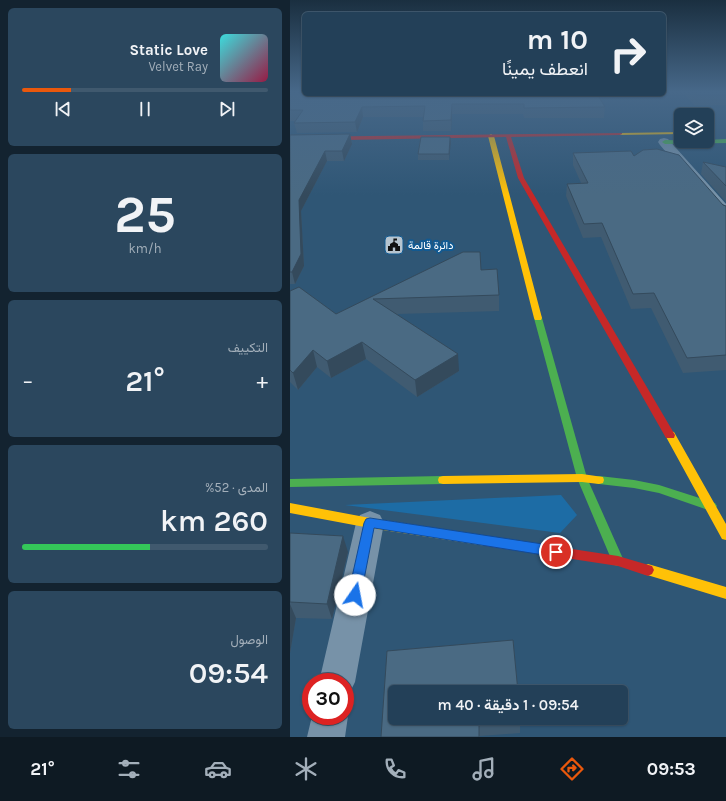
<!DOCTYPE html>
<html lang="ar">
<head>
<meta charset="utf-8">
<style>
  body { margin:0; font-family:Karla,Vazirmatn,sans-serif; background:#2b475e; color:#f1f3f6; direction:rtl; height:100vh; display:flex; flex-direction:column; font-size:15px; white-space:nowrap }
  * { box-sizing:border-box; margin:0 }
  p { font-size:13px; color:#a3afba }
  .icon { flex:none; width:22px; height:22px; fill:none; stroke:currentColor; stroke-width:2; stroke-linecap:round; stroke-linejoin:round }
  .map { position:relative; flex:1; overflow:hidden; direction:ltr }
  .drawer { display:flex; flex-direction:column; gap:8px; padding:8px; background:#132330; width:290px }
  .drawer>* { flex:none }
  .banner { position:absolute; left:12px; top:12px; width:364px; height:84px; border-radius:6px; box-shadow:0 1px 3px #0004,0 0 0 1px #40596e; direction:rtl; background:#234058; color:#f1f3f6; overflow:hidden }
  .controls { position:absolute; left:384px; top:108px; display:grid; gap:8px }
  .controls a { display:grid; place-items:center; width:40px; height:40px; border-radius:6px; background:#234058; box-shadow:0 1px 3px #0004,0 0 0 1px #40596e; font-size:20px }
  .speed { position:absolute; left:12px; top:673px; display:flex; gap:8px; font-size:20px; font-weight:700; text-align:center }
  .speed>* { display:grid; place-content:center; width:52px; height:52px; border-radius:50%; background:#234058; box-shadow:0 1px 3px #0004,0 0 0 1px #40596e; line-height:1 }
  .speed .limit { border:6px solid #d22; background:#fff; color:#111 }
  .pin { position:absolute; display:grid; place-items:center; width:34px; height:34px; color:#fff; margin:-17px; border:2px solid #fff; border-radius:50%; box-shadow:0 1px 4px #0007 }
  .me { position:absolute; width:44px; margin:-22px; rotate:12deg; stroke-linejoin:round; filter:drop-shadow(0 0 3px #0008) }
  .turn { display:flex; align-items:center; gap:14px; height:84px; padding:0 12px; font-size:18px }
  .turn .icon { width:52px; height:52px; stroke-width:2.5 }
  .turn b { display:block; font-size:28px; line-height:34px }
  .big { font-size:30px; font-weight:600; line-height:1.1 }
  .drawer .tile { flex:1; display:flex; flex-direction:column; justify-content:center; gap:6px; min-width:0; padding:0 14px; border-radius:6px; background:#2b475e }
  .drawer .dial { align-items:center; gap:0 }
  .dial b { font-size:52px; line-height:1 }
  .song { display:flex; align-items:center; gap:12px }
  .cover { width:48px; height:48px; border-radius:6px; background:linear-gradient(135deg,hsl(180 70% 55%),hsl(340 70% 35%)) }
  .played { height:4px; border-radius:2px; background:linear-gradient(90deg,#ea580c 20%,#40596e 20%) }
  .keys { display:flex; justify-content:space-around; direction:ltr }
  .heat { display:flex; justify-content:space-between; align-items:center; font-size:22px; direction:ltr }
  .charge { height:6px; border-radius:3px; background:linear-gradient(90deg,#34c759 52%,#40596e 0) }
  .trip { position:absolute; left:98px; top:685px; width:240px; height:40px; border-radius:6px; background:#234058; box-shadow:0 1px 3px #0004,0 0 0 1px #40596e; font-weight:600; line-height:40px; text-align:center; direction:rtl }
  .menu { display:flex; height:64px; justify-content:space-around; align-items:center; background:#0e1a23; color:#a3afba }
  .menu .icon { width:28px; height:28px }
  .menu .on { color:#ea580c }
  .menu b { font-size:18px; color:#f1f3f6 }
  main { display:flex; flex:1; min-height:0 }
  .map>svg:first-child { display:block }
  .green { fill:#1d6ca5 }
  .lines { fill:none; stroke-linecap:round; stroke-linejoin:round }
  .street { fill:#7792a8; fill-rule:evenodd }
  .fast { fill:#4caf50; fill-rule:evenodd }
  .slow { fill:#ffc107; fill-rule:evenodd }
  .jam { fill:#c62828; fill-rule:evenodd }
  .wall { fill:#405b71 }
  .shaded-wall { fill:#344a5c }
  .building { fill:#4a6a83; stroke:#344a5c }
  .route { fill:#1a73e8; stroke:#114b97 }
  .labels { text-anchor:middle; stroke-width:4; stroke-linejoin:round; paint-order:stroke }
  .far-poi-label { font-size:11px; fill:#fff; stroke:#125a92; text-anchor:start }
</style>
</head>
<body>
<main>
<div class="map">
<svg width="436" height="737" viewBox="0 0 436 737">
  <rect width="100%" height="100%" fill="#2f5675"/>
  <path class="green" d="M271,495l16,20 -17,18 -215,-28z"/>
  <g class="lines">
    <path class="street" d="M374,138l4,1 58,65v15l-5,-2 -61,-72 -2,-3 2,-3z
      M80,511l10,4 4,8 -29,159 -6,12 -4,2v-14h-26l37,-159 4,-8z
      M55,708l3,8 -3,21h-38l5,-21h33z"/>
    <path class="fast" d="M436,139v4l-61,1 -3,-2 3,-2 42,1v-1z
      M245,316h6l1,2 45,160 37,83 -2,4 -4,1 -4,-1 -2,-4 -35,-83 -43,-160z
      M153,476l4,1 1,3 -1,3 -4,1 -153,3v-8z
      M309,476l35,4 25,5 56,18 2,3 -2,3 -4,2 -52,-18 -25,-5 -35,-4 -4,-1 -1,-3 1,-3z"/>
    <path class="slow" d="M391,132v2l-61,1 -2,-1 2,-1z
      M201,134l3,2 48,182 -1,2h-6l-1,-2 -46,-182z
      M380,431l4,1 52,92v16l-4,-1 -57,-104 1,-3z
      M292,474l21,3 1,3 -1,3 -4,1 -17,-2 -139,2 -4,-1 -1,-3 1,-3 4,-1z
      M0,503l80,15 116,18 4,1 2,4 -2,4 -4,1 -116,-18 -80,-15z
      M358,564l78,23v12l-82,-25 -2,-4 2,-4z"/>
    <path class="jam" d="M332,133v1l-2,1 -109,2 13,41 151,257 -1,3h-8l-148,-260 -12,-41 -216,4v-4z
      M196,536l132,20 34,10 2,4 -2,4 -4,2 -30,-10 -132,-20 -4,-1 -2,-4 2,-4z"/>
  </g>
  <path class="wall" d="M0,92l315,15 -1,11h-80l-1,-4h-71l-1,17h-28v-14h-60l-6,15 -60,1 -3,-10 1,-2h-5z
    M393,92h43v13h-32z
    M60,134l2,10 -8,17h-17l-26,50 3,55 -9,18h-5v-149z
    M160,137l-1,23h-31v-6z
    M283,153l61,3 92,50v164l-43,3 -32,-65 -20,1 -30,-72 -18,1 -17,-42 1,-12 14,-1 -8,-18z
    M413,162l23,5v35l-25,-28z
    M173,252l18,18 18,25v16l-102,3 62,57 -42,26 -51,-38 -35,19 -14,-11 -19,23 -8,-8v-91l46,23z
    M0,533l58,19 -16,67 -36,-1 -6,35z
    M223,640l7,81v12l-40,3v1h-99z"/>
  <path class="shaded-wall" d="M162,104v10l-1,17v-11z
    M72,107l1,10 -6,15 -2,-10z
    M60,134l2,10 -8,17 -2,-10z
    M160,137l1,5 -2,18v-6z
    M35,151l2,10 -26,50 3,55 -9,18 -3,-12 7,-72z
    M72,342l4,17 -35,19 -4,-17z
    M23,350l4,17 -19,23 -5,-17z
    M168,354l1,17 -42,26 -2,-17z
    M53,536l5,16 -16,67 -5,-15z
    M0,604l6,14 -6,35z"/>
  <path class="building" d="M0,92h14v2h293l8,13 -81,1v-4h-72l-1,16 -28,1 2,-15 -63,1 -7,15 -61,1 9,-13h-13z
    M404,92h32v3h-30z
    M60,134l-8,17h-17l-26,49 2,54 -9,18h-2v-137z
    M131,137h29l-1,17h-31z
    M367,149l22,6 44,50 3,1v149l-39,3 -33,-65 -21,1 -31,-71 -18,1 -17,-40 21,-1 -15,-30 58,-2 3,5 9,-6z
    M413,162l23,5v19z
    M173,252h17l1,18 16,-1 2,26 -126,4 85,55 -43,26 -53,-38 -35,19 -14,-11 -20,23 -3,-3v-79l9,-4 37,27z
    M0,533l53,3 -16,68 -37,-2z
    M223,640l5,52h-123v26h125v3l-41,4v12h-98l6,-86z"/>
  <linearGradient id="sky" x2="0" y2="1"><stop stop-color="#1a2f40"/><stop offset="0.47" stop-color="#476889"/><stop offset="1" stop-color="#476889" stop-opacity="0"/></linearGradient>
  <rect width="436" height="195" fill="url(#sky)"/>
  <path class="route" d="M80,518l186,28 5,2 1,4 -1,3 -5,2 -182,-29 -13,67 -1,4 -5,2 -5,-2 -2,-4 16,-72 2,-4z"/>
  <defs>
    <symbol id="civic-square" viewBox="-11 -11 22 22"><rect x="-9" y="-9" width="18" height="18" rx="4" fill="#b6c4cf" stroke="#125a92"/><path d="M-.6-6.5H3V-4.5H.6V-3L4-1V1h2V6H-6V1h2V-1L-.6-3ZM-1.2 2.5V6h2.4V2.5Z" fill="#111"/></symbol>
  </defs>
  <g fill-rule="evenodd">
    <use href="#civic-square" x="93" y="234" width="22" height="22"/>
  </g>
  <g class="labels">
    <g class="far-poi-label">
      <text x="118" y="249">دائرة قالمة</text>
    </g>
  </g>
</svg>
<div class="controls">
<a><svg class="icon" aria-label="layers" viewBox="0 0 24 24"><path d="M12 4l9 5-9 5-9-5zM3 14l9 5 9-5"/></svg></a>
</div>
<div class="speed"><div class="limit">30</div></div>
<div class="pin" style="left:266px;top:552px;background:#d93025"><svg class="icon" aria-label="arrive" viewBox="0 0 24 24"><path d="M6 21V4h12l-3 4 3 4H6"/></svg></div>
<svg class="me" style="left:65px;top:595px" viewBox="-20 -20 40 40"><circle r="19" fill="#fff"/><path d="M0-13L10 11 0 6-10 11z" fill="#1a73e8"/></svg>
<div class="trip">09:54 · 1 دقيقة · 40 m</div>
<div class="banner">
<div class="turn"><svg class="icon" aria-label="right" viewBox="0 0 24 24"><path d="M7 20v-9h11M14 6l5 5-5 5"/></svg><div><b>10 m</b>انعطف يمينًا</div></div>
</div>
</div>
<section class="drawer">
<div class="tile">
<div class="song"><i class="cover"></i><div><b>Static Love</b><p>Velvet Ray</p></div></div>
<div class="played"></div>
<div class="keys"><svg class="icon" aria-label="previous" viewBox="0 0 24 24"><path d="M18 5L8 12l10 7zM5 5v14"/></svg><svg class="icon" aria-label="pause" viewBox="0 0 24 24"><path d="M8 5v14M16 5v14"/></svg><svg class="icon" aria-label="next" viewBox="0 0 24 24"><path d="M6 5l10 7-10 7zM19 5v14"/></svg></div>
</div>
<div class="tile dial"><b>25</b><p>km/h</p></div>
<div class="tile"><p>التكييف</p>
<div class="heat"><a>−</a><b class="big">21°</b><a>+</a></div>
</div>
<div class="tile"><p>المدى · 52%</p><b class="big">260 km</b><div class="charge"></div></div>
<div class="tile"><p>الوصول</p><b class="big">09:54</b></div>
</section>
</main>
<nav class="menu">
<b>09:53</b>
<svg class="icon on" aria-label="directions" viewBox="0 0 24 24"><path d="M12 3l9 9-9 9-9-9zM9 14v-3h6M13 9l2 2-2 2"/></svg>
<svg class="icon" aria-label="music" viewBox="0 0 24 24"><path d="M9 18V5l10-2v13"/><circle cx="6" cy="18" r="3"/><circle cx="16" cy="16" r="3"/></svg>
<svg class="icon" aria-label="phone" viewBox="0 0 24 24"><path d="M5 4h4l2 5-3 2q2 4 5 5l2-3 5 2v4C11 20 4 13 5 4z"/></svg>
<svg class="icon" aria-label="climate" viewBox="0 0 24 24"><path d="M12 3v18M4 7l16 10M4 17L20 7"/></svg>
<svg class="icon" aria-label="car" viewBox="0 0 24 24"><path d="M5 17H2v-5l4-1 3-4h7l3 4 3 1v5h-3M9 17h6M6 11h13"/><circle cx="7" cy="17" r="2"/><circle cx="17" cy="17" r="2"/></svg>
<svg class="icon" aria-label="filters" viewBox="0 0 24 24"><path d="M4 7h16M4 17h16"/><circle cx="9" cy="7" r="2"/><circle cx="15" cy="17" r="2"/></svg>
<b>21°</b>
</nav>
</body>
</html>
